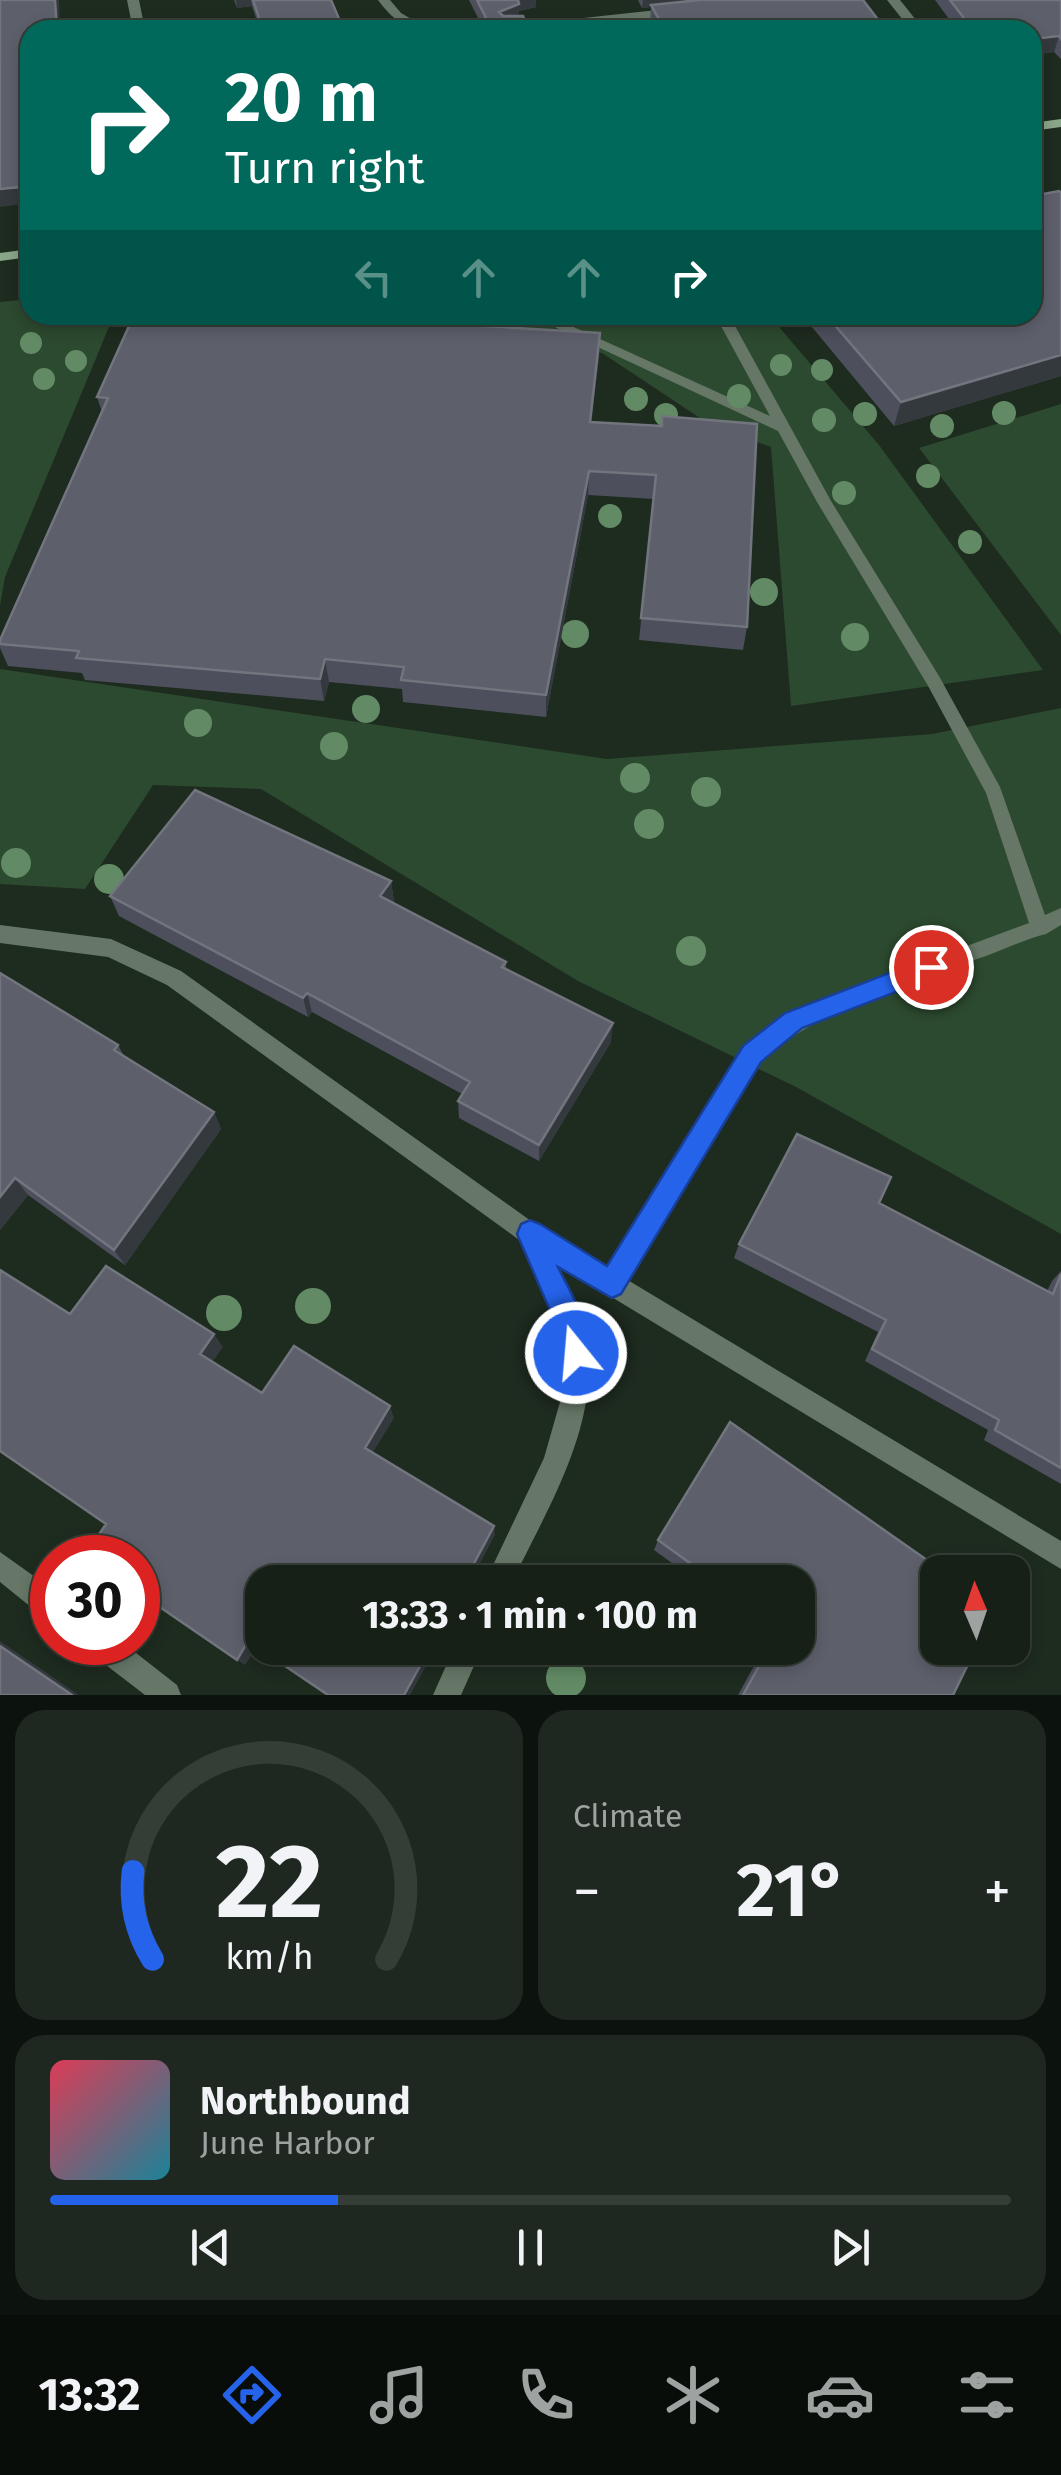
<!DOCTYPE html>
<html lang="en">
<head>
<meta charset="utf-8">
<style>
  body { margin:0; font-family:"Fira Sans",sans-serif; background:#1f2820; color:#f1f3f6; height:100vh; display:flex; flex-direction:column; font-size:38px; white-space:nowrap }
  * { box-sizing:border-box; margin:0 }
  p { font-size:32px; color:#9ea3a1 }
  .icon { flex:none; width:55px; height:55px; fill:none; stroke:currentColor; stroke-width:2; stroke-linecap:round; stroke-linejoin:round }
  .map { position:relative; height:1695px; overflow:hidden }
  .panel { display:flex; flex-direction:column; gap:15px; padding:15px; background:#0c120d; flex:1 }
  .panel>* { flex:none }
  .top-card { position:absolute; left:20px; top:20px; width:1022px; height:305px; border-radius:30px; box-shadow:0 5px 15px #0003,0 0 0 2px #353e36; background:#00695c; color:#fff; overflow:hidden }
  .needle { width:65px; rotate:358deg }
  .buttons { position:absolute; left:920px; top:1555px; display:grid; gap:20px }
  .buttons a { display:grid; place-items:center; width:110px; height:110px; border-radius:20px; background:#162017; box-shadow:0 5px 15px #0003,0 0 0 2px #353e36; font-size:50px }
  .speed { position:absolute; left:30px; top:1535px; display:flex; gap:20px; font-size:50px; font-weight:700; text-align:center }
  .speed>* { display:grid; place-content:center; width:130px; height:130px; border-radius:50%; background:#162017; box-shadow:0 5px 15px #0003,0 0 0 2px #353e36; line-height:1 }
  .speed .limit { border:15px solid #d22; background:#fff; color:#111 }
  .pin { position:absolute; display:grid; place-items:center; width:85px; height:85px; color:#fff; margin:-42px; border:5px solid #fff; border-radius:50%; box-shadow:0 2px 10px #0007 }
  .me { position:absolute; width:110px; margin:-55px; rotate:343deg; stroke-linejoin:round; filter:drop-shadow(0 0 8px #0008) }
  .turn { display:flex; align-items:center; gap:35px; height:210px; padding:0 40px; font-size:45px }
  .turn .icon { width:130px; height:130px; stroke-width:2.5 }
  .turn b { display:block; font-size:70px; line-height:85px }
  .lanes { display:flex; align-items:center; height:95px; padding:0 40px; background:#0003; justify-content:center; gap:50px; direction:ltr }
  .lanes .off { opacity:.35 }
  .big { font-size:75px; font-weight:700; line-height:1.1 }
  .panel .widget { flex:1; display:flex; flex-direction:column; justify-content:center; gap:15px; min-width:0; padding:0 35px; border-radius:30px; background:#1f2820 }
  .panel .dial { align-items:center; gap:0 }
  .dial svg { height:260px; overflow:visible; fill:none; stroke:#353e36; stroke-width:7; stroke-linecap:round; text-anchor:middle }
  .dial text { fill:#f1f3f6; stroke:none }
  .song { display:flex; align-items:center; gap:30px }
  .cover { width:120px; height:120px; border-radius:15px; background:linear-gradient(135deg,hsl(350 70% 55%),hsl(190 70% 35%)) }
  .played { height:10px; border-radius:5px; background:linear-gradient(90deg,#2563eb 30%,#353e36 30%) }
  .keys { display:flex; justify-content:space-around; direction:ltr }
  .heat { display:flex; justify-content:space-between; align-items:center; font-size:55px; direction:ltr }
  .panel .tiles { flex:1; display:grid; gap:15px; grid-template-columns:1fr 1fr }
  .widget:last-child { grid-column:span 2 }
  .trip { position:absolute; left:245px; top:1565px; width:570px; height:100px; border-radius:30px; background:#162017; box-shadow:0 5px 15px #0003,0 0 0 2px #353e36; font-weight:700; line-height:100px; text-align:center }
  .tabs { display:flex; height:160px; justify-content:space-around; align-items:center; background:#090d09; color:#9ea3a1 }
  .tabs .icon { width:70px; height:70px }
  .tabs .selected { color:#2563eb }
  .tabs b { font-size:45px; color:#f1f3f6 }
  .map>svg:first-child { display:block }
  .green { fill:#2c4a2f }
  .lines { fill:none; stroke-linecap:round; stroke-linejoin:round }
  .lane { fill:#667767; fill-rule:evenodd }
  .street { fill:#667767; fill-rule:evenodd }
  .secondary { fill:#89a58a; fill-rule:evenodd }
  .tree { fill:#628b65 }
  .wall { fill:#4d4f5d }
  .shaded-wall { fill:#34393e }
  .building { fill:#5d5f6b; stroke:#72757e; stroke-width:2.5 }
  .route { fill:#2563eb; stroke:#184099; stroke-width:2.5 }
</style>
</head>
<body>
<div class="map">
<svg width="1061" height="1695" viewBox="0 0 1061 1695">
  <rect width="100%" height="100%" fill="#1e2b1f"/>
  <path class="green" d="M30,299v16h84l-109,262 -5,29v-304z
    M398,315h371l110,130 164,225 -252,36 -20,-259 -62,-23 -107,-71 -78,-10z
    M1061,404v231l-142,-187z
    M0,669l607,90 325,-25 129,-26v526l-265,-147 -218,-106 -317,-192 -108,-4 -68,104 -85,-5z"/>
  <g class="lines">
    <path class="lane" d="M529,315h18l223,101 -55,-101h14l102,186 108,175 61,111 45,128 16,-7v17l-15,9c-24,6 -47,18 -72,26 -81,28 -146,47 -215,100l-141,231 -7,3 -7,-3 -3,-7 3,-7 141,-229 34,-26 37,-20 213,-79 -43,-130 -59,-109 -110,-182 -39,-71z"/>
    <path class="street" d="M127,0h12l6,30h-12z
      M378,0h12l11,13 29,17c-24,0 -38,-11 -52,-30z
      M887,0h13l24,30h-13z
      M676,8l6,4 -2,3 -136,15h-41l6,-4z
      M0,925l111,14 70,32 357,255 523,315v28l-504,-305c11,22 24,46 29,71 16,88 -38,172 -74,247h-27l59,-124 18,-63 3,-32 -4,-31 -39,-90 -355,-257 -59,-28 -108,-14z
      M0,1552l52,37v30l-10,-3 -42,-34z
      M86,1642h36l55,43 4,10h-36l-56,-43z
      M454,1648h28l-21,47h-28z"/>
    <path class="secondary" d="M1061,119v8l-29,4v-8z
      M30,249v8l-30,4v-8z"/>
  </g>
  <g class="tree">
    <circle cx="31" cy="343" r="11"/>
    <circle cx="76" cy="361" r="11"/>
    <circle cx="781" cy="365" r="11"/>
    <circle cx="822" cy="370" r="11"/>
    <circle cx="44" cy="379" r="11"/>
    <circle cx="739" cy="396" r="12"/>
    <circle cx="636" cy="399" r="12"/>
    <circle cx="1004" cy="413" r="12"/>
    <circle cx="865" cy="414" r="12"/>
    <circle cx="666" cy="415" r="12"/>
    <circle cx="824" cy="420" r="12"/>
    <circle cx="942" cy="426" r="12"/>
    <circle cx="928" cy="476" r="12"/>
    <circle cx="844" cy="493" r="12"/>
    <circle cx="610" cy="516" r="12"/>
    <circle cx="970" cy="542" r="12"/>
    <circle cx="764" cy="592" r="14"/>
    <circle cx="575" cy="634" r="14"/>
    <circle cx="855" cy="637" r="14"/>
    <circle cx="366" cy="709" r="14"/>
    <circle cx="198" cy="723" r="14"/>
    <circle cx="334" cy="746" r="14"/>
    <circle cx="635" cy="778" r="15"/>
    <circle cx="706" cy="792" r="15"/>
    <circle cx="649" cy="824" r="15"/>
    <circle cx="16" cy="863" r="15"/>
    <circle cx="109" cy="879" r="15"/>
    <circle cx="691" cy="951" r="15"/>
    <circle cx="313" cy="1306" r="18"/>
    <circle cx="224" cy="1313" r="18"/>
    <circle cx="566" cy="1678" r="20"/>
  </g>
  <path class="wall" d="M234,0h97l9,21 1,9h-81l-8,-24 -15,2z
    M469,0h67v7l-17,4v5l9,14h-44z
    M638,0h225l23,30h-232l-4,-8 1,-15 -9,1z
    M935,0h126v59l-7,-7 -22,3v-25h-75z
    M1061,193v183l-167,50 -92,-111h230z
    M452,315v9l147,33 -8,65 71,4 85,201 -4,23 -104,-10 15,-141 -66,-4 -42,222 -143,-15 -1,-13 -73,-7 -5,19 -239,-21 -3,-7 -74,-7 -8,-18v-8l102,-228 -5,-15 234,-79z
    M391,881l3,21 -1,1 113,59v7l105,73 -72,119 -80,-43 -1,-17 4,-7 -150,-82 -4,5 -189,-101 -9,-20z
    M0,973l118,72 6,11 90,56 7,17 -96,136 -97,-70 -28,35z
    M879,1203l168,88 5,-10 9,-10v213l-77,-44 4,-10 -123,-69 13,-29 -144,-74 5,-14z
    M730,1422l214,150h-6v76h38l-23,47h-215l26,-47h34v-66h-100l-44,-32 4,-10z"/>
  <path class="shaded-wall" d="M55,0h4l1,30h-3z
    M236,0h15l1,6 -15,2z
    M517,0h19v7l-17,4v10l-20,9v-18z
    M643,0h73l-74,8z
    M340,21l1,9h-29v-5z
    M1059,36l-5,16 -22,3v-16z
    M30,186v17l-30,4v-18z
    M600,333l-1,24 -10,88 1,-23z
    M1061,355v21l-167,50 7,-24z
    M589,471l-1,24 -42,222v-22z
    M325,659l4,23 -5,19 -4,-22z
    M391,881l3,21 -11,15 -3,-21z
    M307,993l5,19 -4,5 -5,-19z
    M613,1023l-2,19 -72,119v-16z
    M214,1112l7,17 -96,136 -11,-15z
    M15,1178l13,17 -28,35v-33z
    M214,1334l9,13 -14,20 -9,-13z
    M390,1406l4,12 -25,41 -4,-11z
    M494,1526l1,9 -25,47h-6z
    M0,1641l79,54h-7l-72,-49z
    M248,1641l9,6 -12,18 -8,-5z
    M430,1648h6l-26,47h-6z"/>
  <path class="building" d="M0,0h55l2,30h-27v156l-30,3z
    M253,0h78l9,21 -28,4 2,5h-51z
    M477,0h41l1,4 -20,8 4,4h20l5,14h-39l-4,-14z
    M700,0h163l23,30h-221l-14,-25z
    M950,0h111v39l-2,-3 -27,3v-9h-59z
    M1059,191l2,2v162l-160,47 -75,-87h206v-119z
    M134,315h158l39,3v-3h120v9l149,9 -10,89 72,4v-10l95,8 -10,203 -106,-9 15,-143 -67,-4 -43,224 -145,-15 3,-13 -79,-8 -5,20 -244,-21 3,-7 -79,-7v-4l108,-242 -11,-1z
    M195,790l196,91 -11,15 126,66 -4,5 111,56 -74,122 -81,-44 12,-19 -163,-89 -4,5 -193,-102z
    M0,973l118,72 -4,5 100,62 -100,138 -99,-72 -15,19z
    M797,1134l94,43 -12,26 174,91 8,-20v194l-66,-38 4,-10 -127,-71 14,-29 -147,-76z
    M106,1266l108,68 -14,20 62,39 32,-47 96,60 -25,42 129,78 -30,56h-202v66h168l-26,47h-76l-80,-54 -11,19 -99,-68v-34h-50l-3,-3 21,-31 -106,-73v-181l70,44z
    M730,1422l214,150h-6v76h38l-23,47h-210l26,-47h29v-66h-82l-58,-42z
    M0,1646l72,49h-72z"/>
  <path class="route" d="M931,957l12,10 -3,8 -138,53 -41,34 -140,232 -9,4 -54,-31c12,26 40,67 28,96l-10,4 -10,-4 -7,-32 -42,-97 4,-10 9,-4 10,4 67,42 136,-220 42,-33z"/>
</svg>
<div class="buttons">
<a><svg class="needle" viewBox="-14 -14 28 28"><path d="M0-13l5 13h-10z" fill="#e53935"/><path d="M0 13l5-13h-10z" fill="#9ea3a1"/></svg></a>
</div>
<div class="speed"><div class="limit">30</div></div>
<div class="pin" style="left:931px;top:967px;background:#d93025"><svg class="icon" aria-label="arrive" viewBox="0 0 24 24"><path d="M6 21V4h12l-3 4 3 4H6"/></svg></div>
<svg class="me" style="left:576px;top:1353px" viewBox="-20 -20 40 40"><circle r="17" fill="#2563eb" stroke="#fff" stroke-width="3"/><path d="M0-11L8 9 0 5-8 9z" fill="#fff"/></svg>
<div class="trip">13:33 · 1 min · 100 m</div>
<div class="top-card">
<div class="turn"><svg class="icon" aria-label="right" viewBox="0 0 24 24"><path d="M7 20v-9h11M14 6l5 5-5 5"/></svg><div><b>20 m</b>Turn right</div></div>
<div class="lanes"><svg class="icon off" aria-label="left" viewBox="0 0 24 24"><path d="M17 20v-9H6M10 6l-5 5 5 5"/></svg><svg class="icon off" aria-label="ahead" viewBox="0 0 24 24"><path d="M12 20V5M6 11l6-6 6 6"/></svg><svg class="icon off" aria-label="ahead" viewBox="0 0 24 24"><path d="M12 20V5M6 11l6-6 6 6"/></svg><svg class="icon" aria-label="right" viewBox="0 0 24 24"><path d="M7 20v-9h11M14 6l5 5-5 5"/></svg></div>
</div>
</div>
<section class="panel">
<div class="tiles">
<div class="widget dial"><svg viewBox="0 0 100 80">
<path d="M14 69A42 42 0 1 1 86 69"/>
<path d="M14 69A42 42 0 0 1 8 42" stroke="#2563eb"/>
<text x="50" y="56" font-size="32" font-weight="700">22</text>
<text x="50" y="72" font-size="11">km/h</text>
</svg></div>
<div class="widget"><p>Climate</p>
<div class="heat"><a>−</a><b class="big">21°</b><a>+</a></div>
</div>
<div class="widget">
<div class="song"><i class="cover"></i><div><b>Northbound</b><p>June Harbor</p></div></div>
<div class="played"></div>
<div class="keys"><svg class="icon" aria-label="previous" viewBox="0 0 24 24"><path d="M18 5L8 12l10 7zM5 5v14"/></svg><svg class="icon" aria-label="pause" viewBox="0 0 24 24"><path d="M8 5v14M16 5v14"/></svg><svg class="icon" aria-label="next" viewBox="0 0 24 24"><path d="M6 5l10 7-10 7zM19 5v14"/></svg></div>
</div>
</div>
</section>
<nav class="tabs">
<b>13:32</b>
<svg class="icon selected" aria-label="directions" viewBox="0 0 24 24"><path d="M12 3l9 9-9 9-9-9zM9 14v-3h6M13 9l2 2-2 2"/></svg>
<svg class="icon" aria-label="music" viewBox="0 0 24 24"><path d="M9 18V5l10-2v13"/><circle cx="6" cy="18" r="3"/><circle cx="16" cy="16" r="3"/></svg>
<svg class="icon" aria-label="phone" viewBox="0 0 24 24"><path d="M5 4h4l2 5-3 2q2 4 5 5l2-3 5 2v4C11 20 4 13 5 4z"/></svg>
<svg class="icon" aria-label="climate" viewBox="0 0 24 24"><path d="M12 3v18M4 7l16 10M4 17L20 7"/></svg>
<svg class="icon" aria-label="car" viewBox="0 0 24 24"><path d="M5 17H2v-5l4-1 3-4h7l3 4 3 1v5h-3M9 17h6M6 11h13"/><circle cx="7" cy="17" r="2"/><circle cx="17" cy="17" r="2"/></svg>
<svg class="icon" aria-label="filters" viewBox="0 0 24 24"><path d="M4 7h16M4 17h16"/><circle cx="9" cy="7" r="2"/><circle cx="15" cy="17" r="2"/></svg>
</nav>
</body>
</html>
